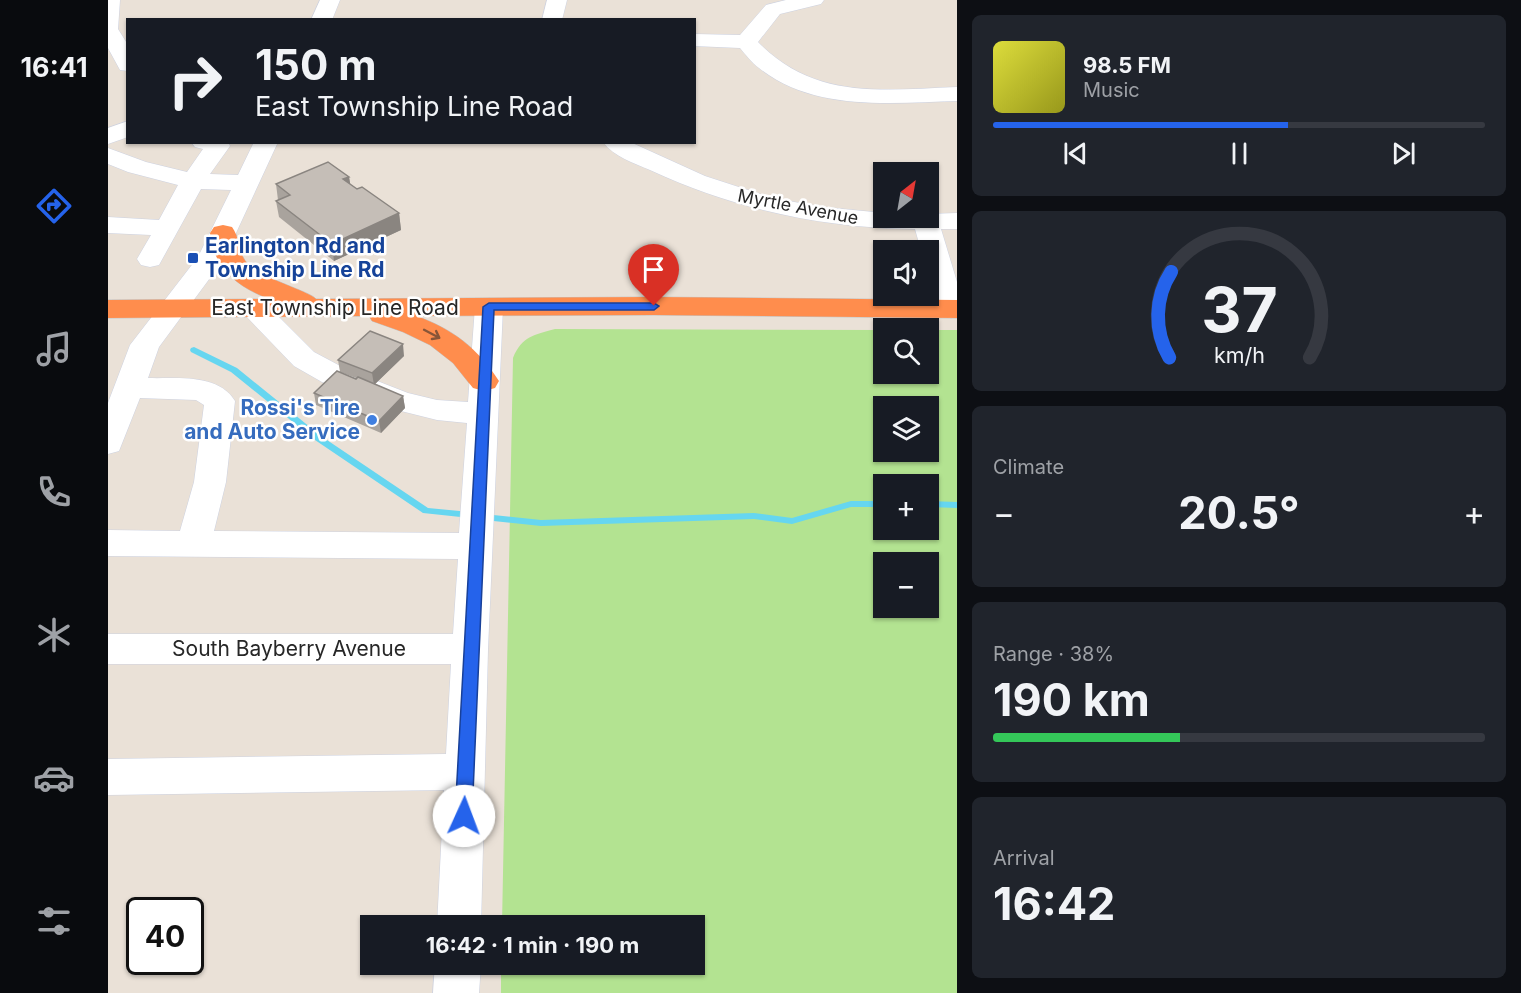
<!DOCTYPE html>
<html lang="en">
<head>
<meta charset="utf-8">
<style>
  body { margin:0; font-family:Inter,sans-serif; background:#20242c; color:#f1f3f6; height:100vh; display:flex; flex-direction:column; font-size:22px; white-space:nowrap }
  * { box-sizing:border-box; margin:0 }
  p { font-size:20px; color:#9ea1a6 }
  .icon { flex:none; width:33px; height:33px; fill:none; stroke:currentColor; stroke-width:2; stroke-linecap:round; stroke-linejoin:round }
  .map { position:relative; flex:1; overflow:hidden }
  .drawer { display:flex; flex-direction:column; gap:15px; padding:15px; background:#0d0f14; width:564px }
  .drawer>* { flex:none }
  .guide { position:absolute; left:18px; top:18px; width:570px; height:126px; border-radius:0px; box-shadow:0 2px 4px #0004; background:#171b24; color:#f1f3f6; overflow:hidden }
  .needle { width:39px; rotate:31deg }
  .controls { position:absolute; left:765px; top:162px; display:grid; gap:12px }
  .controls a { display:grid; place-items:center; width:66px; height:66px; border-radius:0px; background:#171b24; box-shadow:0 2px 4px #0004; font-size:30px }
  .speed { position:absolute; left:18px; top:897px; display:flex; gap:12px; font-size:30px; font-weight:700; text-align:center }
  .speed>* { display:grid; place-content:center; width:78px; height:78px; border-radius:50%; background:#171b24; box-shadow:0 2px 4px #0004; line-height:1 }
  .speed .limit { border:3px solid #111; border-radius:9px; background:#fff; color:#111 }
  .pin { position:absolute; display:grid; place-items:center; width:51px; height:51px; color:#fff; margin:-62px -26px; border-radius:50% 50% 50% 0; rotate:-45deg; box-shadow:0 0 6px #0007 }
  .pin .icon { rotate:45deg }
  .me { position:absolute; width:66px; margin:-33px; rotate:2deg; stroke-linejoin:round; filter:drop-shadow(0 0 4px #0008) }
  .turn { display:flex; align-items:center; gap:21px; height:126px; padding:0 30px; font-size:27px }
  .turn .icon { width:78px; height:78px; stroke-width:2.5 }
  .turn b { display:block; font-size:42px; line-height:51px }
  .big { font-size:45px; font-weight:700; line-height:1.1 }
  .drawer .tile { flex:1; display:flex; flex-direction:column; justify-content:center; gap:9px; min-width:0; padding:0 21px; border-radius:9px; background:#20242c }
  .drawer .dial { align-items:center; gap:0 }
  .dial svg { height:156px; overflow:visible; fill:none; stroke:#363941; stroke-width:7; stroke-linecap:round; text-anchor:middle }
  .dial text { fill:#f1f3f6; stroke:none }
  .song { display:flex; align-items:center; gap:18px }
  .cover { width:72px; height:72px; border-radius:9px; background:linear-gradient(135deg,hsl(60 70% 55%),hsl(60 70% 35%)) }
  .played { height:6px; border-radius:3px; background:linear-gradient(90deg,#2563eb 60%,#363941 60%) }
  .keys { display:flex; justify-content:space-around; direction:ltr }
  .heat { display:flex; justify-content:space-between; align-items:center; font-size:33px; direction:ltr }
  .charge { height:9px; border-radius:4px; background:linear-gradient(90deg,#34c759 38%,#363941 0) }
  .trip { position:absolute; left:252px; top:915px; width:345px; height:60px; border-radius:0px; background:#171b24; box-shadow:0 2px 4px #0004; font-weight:700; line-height:60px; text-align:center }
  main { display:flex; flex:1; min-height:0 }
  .menu { display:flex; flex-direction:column; width:108px; justify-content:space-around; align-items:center; background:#090b0e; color:#9ea1a6 }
  .menu .icon { width:42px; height:42px }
  .menu .on { color:#2563eb }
  .menu b { font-size:27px; color:#f1f3f6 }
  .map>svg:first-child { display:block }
  .green { fill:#b3e391; fill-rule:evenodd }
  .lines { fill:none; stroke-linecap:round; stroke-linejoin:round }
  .stream { fill:#66d6f0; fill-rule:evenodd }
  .minor-casing { stroke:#cdd2e1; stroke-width:1 }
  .highway-casing { stroke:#c3c3c3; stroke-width:1 }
  .minor { fill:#fff; fill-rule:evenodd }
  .highway { fill:#ff8d4d; fill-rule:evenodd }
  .wall { fill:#a9a39d }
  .shaded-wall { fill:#8a8580 }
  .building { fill:#c5beb7; stroke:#8a8580; stroke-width:1.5 }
  .oneway { stroke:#885538 }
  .route { fill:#2563eb; stroke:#184099; stroke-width:1.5 }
  .transit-dot { fill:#1a4fb4; stroke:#fff; stroke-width:2 }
  .shop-dot { fill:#3f7fe0; stroke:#fff; stroke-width:2 }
  .labels { text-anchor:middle; stroke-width:5; stroke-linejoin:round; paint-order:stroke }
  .far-street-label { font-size:18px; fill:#272727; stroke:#fff }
  .transit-label { font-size:21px; font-weight:bold; fill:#164399; stroke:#fff; text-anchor:start }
  .street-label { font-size:21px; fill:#272727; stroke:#fff }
  .shop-label { font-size:21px; font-weight:bold; fill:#366cbe; stroke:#fff; text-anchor:end }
</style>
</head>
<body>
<main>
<nav class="menu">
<b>16:41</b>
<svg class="icon on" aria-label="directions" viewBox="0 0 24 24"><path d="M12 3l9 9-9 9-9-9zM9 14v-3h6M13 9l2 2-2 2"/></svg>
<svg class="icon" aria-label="music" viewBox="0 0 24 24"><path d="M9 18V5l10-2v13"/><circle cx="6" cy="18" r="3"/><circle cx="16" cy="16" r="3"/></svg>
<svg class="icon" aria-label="phone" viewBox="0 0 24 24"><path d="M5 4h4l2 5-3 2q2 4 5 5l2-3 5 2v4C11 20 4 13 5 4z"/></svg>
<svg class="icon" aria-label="climate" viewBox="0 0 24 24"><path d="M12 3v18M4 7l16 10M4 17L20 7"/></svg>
<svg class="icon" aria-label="car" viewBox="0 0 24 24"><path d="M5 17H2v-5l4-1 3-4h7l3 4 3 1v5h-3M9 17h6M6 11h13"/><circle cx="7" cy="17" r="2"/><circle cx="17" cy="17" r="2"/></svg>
<svg class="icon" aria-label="filters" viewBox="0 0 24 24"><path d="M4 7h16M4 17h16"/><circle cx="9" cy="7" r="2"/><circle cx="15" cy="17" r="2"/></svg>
</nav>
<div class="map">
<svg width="849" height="993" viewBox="0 0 849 993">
  <rect width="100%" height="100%" fill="#eae1d7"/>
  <path class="green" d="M447,329l328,1 1,44h44l1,-44h28v663h-456v-28l193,-1v-38l-192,-1 11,-567c9,-22 21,-23 42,-29zM776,406h44v46h-44zM776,484h44v46h-44zM776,562h44v46h-44z"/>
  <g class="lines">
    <path class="stream" d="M86,347l43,21 84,68 107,72 42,4 3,1 2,2 -2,2 -3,1 -47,-5 -108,-73 -84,-68 -40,-20 -1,-2 1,-2z
      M743,501h33v6h-33l-59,17 -38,-5 -213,7 -57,-6 -3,-1 -2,-2 2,-2 3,-1 57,6 213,-7 38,5z
      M820,501l29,1v6l-29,-1z"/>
    <defs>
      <path id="minor" d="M0,0h12l-2,29 10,16v26l-8,-1 -12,-22z
        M212,0h20l-8,20h-21z
        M439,0h20l-5,20h-20z
        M678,0h38l-3,4 -41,10 -22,28c57,58 123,48 199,45v14c-65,2 -143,11 -198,-33 -7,-5 -13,-13 -19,-20l-46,-2v-12l46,1 26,-30z
        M20,121v16l-20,7v-16z
        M83,142h37l2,4 -20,28 28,1 16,-33h24l-54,117 -65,88 -11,31c28,1 70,-5 87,23l-9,81 -12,49 245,2 8,-110 -30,-3 -48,-12 -67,-26 -28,-16 -50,-52 -4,-6 4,-6 10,-3 10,3 50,50 30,16 64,25 29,7 31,2 7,-95 4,-6 10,-3 10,3 4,6 -15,342 -7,277h-44l7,-136 -336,5v-36l338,-5 5,-90h-343v-30h345l5,-75 -350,-3v-26l72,1 14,-49 10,-77 -8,-5 -56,-2 -21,53 -11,3v-51l22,-58 68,-88 33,-67 -30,-1 -42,76 -9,2 -9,-2 -4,-6 14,-24 -43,-2v-16l51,3 19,-35 -50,-13 -20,-8v-16l38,14 41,10 16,-23 -8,-2z
        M495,142h27l75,34 67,22 50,9 62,6v5h44v-4l29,-1v16h-16l16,53v34l-6,2 -10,-3c-12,-19 -13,-43 -13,-65h-7l-6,-21c-93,-1 -181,-20 -265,-59 -16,-7 -36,-13 -47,-28z
        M327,964h46l-2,29h-46z"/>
      <path id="highway" d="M115,225l9,2c9,12 5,27 17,38 15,14 62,27 67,34l338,-2 303,3v18l-303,-3 -238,1c35,12 63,33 83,65l-4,7 -11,3 -11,-3 -20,-25 -23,-18 -27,-13 -31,-11 -3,-5 -261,2v-18l161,-1c-31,-12 -56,-31 -59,-66l4,-6z"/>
    </defs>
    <use href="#minor" class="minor-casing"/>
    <use href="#highway" class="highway-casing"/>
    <use href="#minor" class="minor"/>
    <use href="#highway" class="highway"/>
  </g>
  <path class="wall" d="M241,177l1,8 49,28 2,17 -67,31 -55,-44 -3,-16 2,-1 -2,-16z
    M296,356l-29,28 28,12 2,12 -24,25 -65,-28 -2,-12 42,-15 -16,-6 -2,-12z"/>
  <path class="shaded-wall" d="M241,177l3,17 -9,-15z
    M291,213l2,17 -67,31 -2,-17z
    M295,344l1,12 -30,29 -2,-12z
    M295,396l2,12 -24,25 -2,-12z"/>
  <path class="building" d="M220,162l21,15 -6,2 14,10 5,-2 37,26 -67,31 -56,-43 14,-6 -14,-11z
    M262,331l33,13 -31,29 -34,-13z
    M229,371l19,8 2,-2 45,19 -24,25 -65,-28z"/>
  <defs><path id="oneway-shaft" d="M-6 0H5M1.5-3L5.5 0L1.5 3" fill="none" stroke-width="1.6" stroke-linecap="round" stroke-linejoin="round" transform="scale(1.5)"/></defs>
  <use class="oneway" href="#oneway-shaft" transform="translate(324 334) rotate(28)"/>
  <path class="route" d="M381,303h165l5,3 -5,4h-160l-22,506 -2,5 -6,2 -7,-2 -2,-5 28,-509z"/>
  <rect class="transit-dot" x="79" y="252" width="12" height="12" rx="3"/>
  <circle class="shop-dot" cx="264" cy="420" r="6"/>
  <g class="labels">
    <g class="far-street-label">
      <text transform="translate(690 207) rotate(11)" y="6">Myrtle Avenue</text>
    </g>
    <g class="transit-label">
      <text x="97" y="253">Earlington Rd and<tspan x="97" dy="24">Township Line Rd</tspan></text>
    </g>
    <g class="street-label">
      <text x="227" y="315">East Township Line Road</text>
      <text x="181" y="656">South Bayberry Avenue</text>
    </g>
    <g class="shop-label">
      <text x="252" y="415">Rossi's Tire<tspan x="252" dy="24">and Auto Service</tspan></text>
    </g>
  </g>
</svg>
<div class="controls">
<a><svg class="needle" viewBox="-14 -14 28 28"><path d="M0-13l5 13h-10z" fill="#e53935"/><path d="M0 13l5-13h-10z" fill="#9ea1a6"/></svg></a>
<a><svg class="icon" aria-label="sound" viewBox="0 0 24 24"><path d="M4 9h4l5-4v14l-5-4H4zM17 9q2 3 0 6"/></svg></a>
<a><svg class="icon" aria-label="search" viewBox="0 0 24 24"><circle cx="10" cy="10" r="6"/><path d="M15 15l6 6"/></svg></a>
<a><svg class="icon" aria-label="layers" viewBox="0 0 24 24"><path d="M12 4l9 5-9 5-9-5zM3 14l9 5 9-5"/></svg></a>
<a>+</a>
<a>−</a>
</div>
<div class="speed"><div class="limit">40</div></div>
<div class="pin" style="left:546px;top:306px;background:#d93025"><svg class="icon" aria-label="arrive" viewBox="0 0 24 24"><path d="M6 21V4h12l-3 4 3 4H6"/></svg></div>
<svg class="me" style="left:356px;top:816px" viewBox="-20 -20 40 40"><circle r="19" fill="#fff"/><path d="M0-13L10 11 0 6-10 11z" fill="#2563eb"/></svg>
<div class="trip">16:42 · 1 min · 190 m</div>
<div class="guide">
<div class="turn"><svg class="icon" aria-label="right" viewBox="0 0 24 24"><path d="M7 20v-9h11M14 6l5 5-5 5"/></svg><div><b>150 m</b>East Township Line Road</div></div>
</div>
</div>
<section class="drawer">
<div class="tile">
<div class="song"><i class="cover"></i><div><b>98.5 FM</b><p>Music</p></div></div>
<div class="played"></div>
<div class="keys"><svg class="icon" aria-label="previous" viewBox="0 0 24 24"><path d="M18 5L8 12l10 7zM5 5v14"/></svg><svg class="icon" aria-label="pause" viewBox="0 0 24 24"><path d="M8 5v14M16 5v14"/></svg><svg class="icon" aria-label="next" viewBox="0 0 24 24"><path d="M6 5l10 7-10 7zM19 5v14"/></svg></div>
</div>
<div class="tile dial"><svg viewBox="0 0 100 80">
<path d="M14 69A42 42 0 1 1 86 69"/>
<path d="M14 69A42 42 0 0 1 15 25" stroke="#2563eb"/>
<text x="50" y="56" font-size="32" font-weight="700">37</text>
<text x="50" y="72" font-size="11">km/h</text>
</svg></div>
<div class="tile"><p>Climate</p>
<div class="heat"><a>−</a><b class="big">20.5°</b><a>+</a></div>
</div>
<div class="tile"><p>Range · 38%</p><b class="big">190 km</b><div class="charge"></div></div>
<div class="tile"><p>Arrival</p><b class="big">16:42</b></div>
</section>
</main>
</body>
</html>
